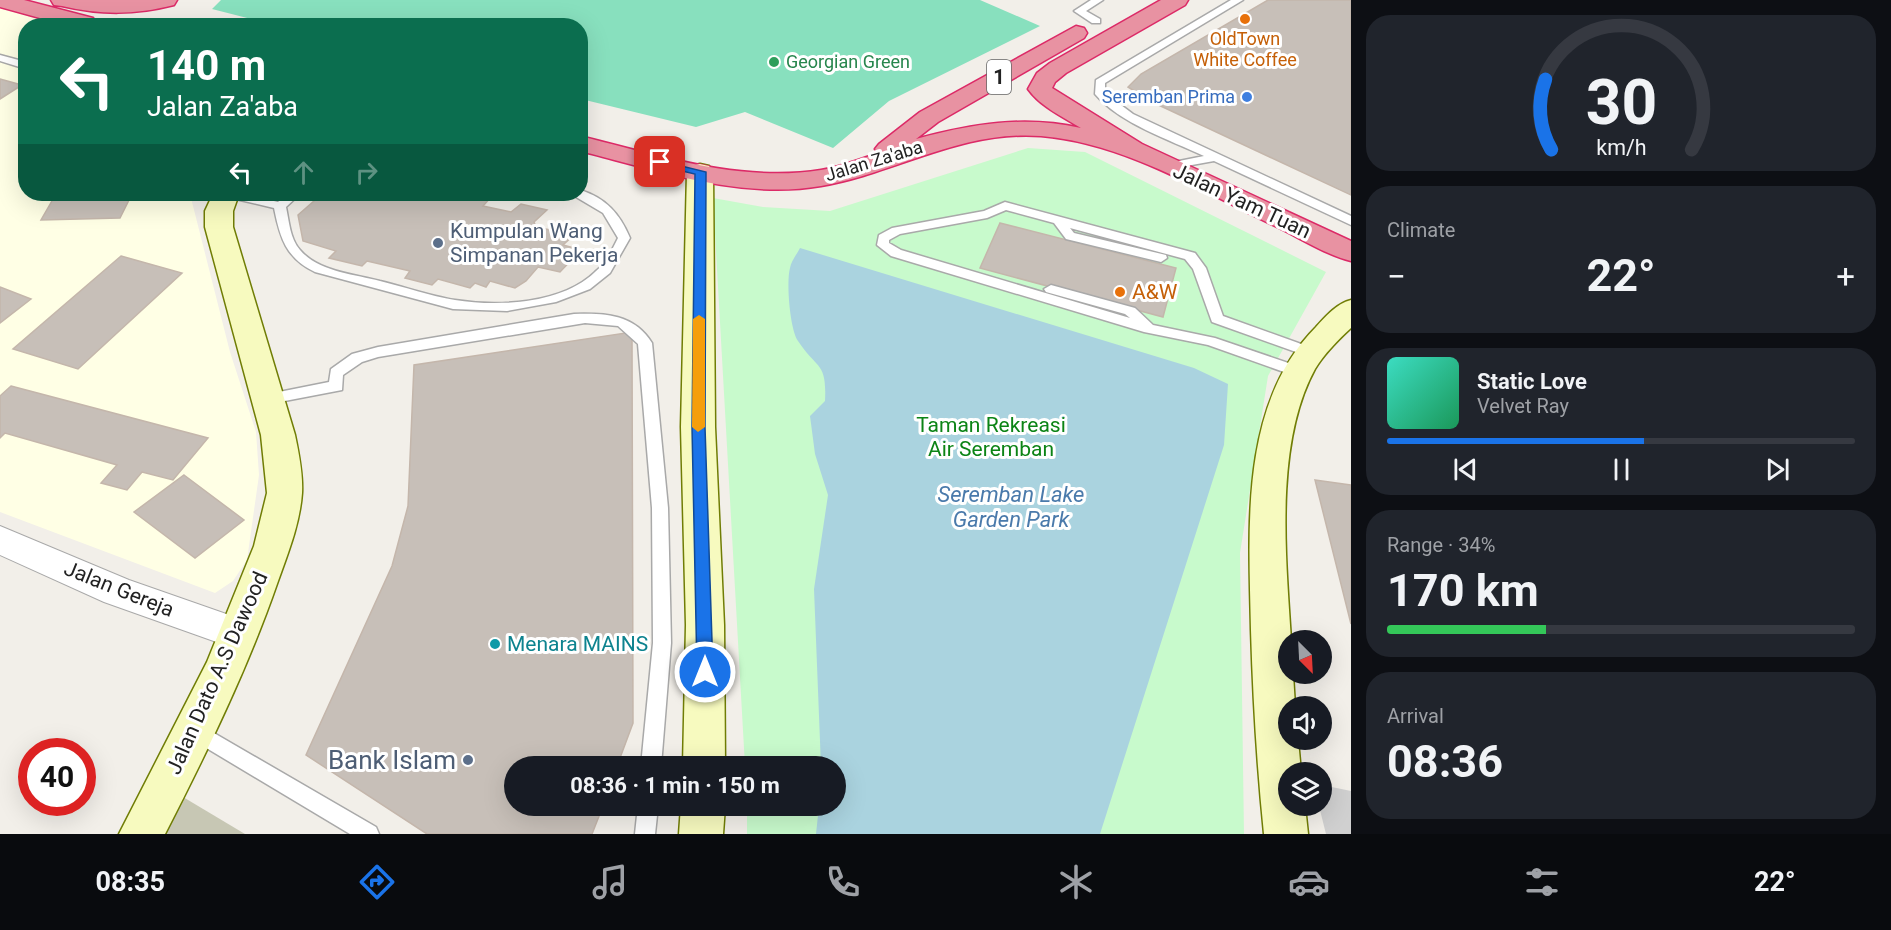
<!DOCTYPE html>
<html lang="en">
<head>
<meta charset="utf-8">
<style>
  body { margin:0; font-family:Roboto,sans-serif; background:#20242c; color:#f1f3f6; height:100vh; display:flex; flex-direction:column; font-size:22px; white-space:nowrap }
  * { box-sizing:border-box; margin:0 }
  p { font-size:20px; color:#9ea1a6 }
  .icon { flex:none; width:33px; height:33px; fill:none; stroke:currentColor; stroke-width:2; stroke-linecap:round; stroke-linejoin:round }
  .map { position:relative; flex:1; overflow:hidden }
  .side { display:flex; flex-direction:column; gap:15px; padding:15px; background:#0d0f14; width:540px }
  .side>* { flex:none }
  .hud { position:absolute; left:18px; top:18px; width:570px; height:183px; border-radius:24px; box-shadow:0 6px 24px #0002; background:#0b6e4f; color:#fff; overflow:hidden }
  .needle { width:39px; rotate:156deg }
  .fabs { position:absolute; left:1278px; top:630px; display:grid; gap:12px }
  .fabs a { display:grid; place-items:center; width:54px; height:54px; border-radius:50%; background:#171b24; box-shadow:0 6px 24px #0002; font-size:30px }
  .speed { position:absolute; left:18px; top:738px; display:flex; gap:12px; font-size:30px; font-weight:700; text-align:center }
  .speed>* { display:grid; place-content:center; width:78px; height:78px; border-radius:50%; background:#171b24; box-shadow:0 6px 24px #0002; line-height:1 }
  .speed .limit { border:9px solid #d22; background:#fff; color:#111 }
  .pin { position:absolute; display:grid; place-items:center; width:51px; height:51px; color:#fff; margin:-26px; border-radius:12px; box-shadow:0 3px 9px #0006 }
  .me { position:absolute; width:66px; margin:-33px; rotate:0deg; stroke-linejoin:round; filter:drop-shadow(0 0 4px #0008) }
  .turn { display:flex; align-items:center; gap:21px; height:126px; padding:0 30px; font-size:27px }
  .turn .icon { width:78px; height:78px; stroke-width:2.5 }
  .turn b { display:block; font-size:42px; line-height:51px }
  .lanes { display:flex; align-items:center; height:57px; padding:0 30px; background:#0003; justify-content:center; gap:30px; direction:ltr }
  .lanes .off { opacity:.35 }
  .big { font-size:45px; font-weight:700; line-height:1.1 }
  .side .card { flex:1; display:flex; flex-direction:column; justify-content:center; gap:9px; min-width:0; padding:0 21px; border-radius:24px; background:#20242c }
  .side .dial { align-items:center; gap:0 }
  .dial svg { height:156px; overflow:visible; fill:none; stroke:#363941; stroke-width:7; stroke-linecap:round; text-anchor:middle }
  .dial text { fill:#f1f3f6; stroke:none }
  .song { display:flex; align-items:center; gap:18px }
  .cover { width:72px; height:72px; border-radius:9px; background:linear-gradient(135deg,hsl(170 70% 55%),hsl(150 70% 35%)) }
  .played { height:6px; border-radius:3px; background:linear-gradient(90deg,#1a73e8 55%,#363941 55%) }
  .keys { display:flex; justify-content:space-around; direction:ltr }
  .heat { display:flex; justify-content:space-between; align-items:center; font-size:33px; direction:ltr }
  .charge { height:9px; border-radius:4px; background:linear-gradient(90deg,#34c759 34%,#363941 0) }
  .trip { position:absolute; left:504px; top:756px; width:342px; height:60px; border-radius:30px; background:#171b24; box-shadow:0 6px 24px #0002; font-weight:700; line-height:60px; text-align:center }
  .dock { display:flex; height:96px; justify-content:space-around; align-items:center; background:#090b0e; color:#9ea1a6 }
  .dock .icon { width:42px; height:42px }
  .dock .on { color:#1a73e8 }
  .dock b { font-size:27px; color:#f1f3f6 }
  main { display:flex; flex:1; min-height:0 }
  .map>svg:first-child { display:block }
  .education { fill:#ffffe5 }
  .religious { fill:#d0d0d0 }
  .construction { fill:#c7c7b4 }
  .park { fill:#c8facc }
  .pitch { fill:#88e0be }
  .water { fill:#aad3df }
  .building { fill:#c7bfb8; stroke:#c4b6ab; stroke-width:1.5 }
  .lines { fill:none; stroke-linecap:round; stroke-linejoin:round }
  .lane-casing { stroke:#a9a9a9; stroke-width:3 }
  .street-casing { stroke:#a9a9a9; stroke-width:2 }
  .secondary-casing { stroke:#707d05; stroke-width:3 }
  .highway-casing { stroke:#dc2a67; stroke-width:3 }
  .lane { fill:#fff; fill-rule:evenodd }
  .street { fill:#fff; fill-rule:evenodd }
  .secondary { fill:#f7fabf; fill-rule:evenodd }
  .highway { fill:#e892a2; fill-rule:evenodd }
  .route { fill:#1a73e8; stroke:#114b97; stroke-width:1.5 }
  .slow { fill:#f59e0b }
  .food-dot { fill:#e8710a; stroke:#fff; stroke-width:2 }
  .leisure-dot { fill:#2e9e5b; stroke:#fff; stroke-width:2 }
  .shop-dot { fill:#3f7fe0; stroke:#fff; stroke-width:2 }
  .service-dot { fill:#5c6f8a; stroke:#fff; stroke-width:2 }
  .culture-dot { fill:#0f9aa8; stroke:#fff; stroke-width:2 }
  .labels { text-anchor:middle; stroke-width:6; stroke-linejoin:round; paint-order:stroke }
  .far-food-label { font-size:18px; fill:#c56008; stroke:#fff }
  .far-leisure-label { font-size:18px; fill:#27864d; stroke:#fff; text-anchor:start }
  .far-shop-label { font-size:18px; fill:#366cbe; stroke:#fff; text-anchor:end }
  .far-street-label { font-size:18px; fill:#222; stroke:#fff }
  .shield { fill:#fff; stroke:#646464; stroke-width:1.5 }
  .shield-label { font-size:20px; font-weight:bold; fill:#222 }
  .street-label { font-size:21px; fill:#222; stroke:#fff }
  .service-label { font-size:21px; fill:#4e5e75; stroke:#fff; text-anchor:start }
  .food-label { font-size:21px; fill:#c56008; stroke:#fff; text-anchor:start }
  .park-label { font-size:21px; fill:#0c8416; stroke:#fff }
  .culture-label { font-size:21px; fill:#0d838f; stroke:#fff; text-anchor:start }
  .water-label { font-size:22px; font-style:italic; fill:#4a7aab; stroke:#fff }
  .near-service-label { font-size:26px; fill:#4e5e75; stroke:#fff; text-anchor:end }
</style>
</head>
<body>
<main>
<div class="map">
<svg width="1351" height="834" viewBox="0 0 1351 834">
  <rect width="100%" height="100%" fill="#f2efe9"/>
  <path class="education" d="M0,8l59,17 -33,1v168h156l9,4 39,154 26,80 3,43 -12,85 -14,21 -18,12 -215,-81z"/>
  <path class="religious" d="M1322,785l29,6v43h-25l-7,-28h3z"/>
  <path class="construction" d="M178,794l67,40h-86z"/>
  <path class="park" d="M1028,148l57,4 241,120 -58,104 -28,177 4,281h-497v-28h89v-40h-91l-32,-568 50,9 67,4z"/>
  <path class="pitch" d="M221,0h759l60,26 -151,75 -56,47 -88,-36 -49,15 -115,-28 -1,-73h-301l-67,-17z"/>
  <path class="water" d="M800,248l394,120 34,16 -4,61 -124,389h-284l3,-28h17v-40h-15l-7,-177 14,-94 -13,-41 -5,-38 15,-15c2,-40 -8,-31 -27,-60 -8,-11 -12,-59 -8,-73 1,-7 7,-14 10,-20z"/>
  <path class="building" d="M1268,0h83v195l-201,-94 -22,-14 13,-13z
    M0,79l22,6 -22,14z
    M56,194h76l-12,24 -79,2z
    M322,194l170,2 -9,10 28,6 10,-8 26,6 -13,12 2,5 38,8 -11,10 18,5 -21,22 -22,-5 -12,14 -11,7 -25,-7 -4,6 -11,-4 -5,5 -32,-9 -6,6 -27,-7 5,-7 -43,-10 -5,5 -33,-8 7,-7 -33,-10 -5,-26z
    M1000,223l176,45 -13,49 -183,-49z
    M121,256l61,17 -104,96 -65,-20z
    M0,287l31,12 -31,24z
    M632,332l1,391 -16,43h-103v40h89l-11,28h-165l-121,-79 86,-189 16,-60 6,-141z
    M11,386l197,52 -35,42 -31,-8 -15,18 -26,-7 16,-18 -112,-32 -5,5v-42z
    M184,475l60,45 -49,38 -61,-46z
    M1315,480l36,5v139z"/>
  <g class="lines">
    <defs>
      <path id="lane" d="M1091,0h12l-17,11 14,8v4h-8l-18,-12z
        M1231,0h12l-138,83v10l28,21 218,102v9l-137,-64 -50,9v-6l40,-8c-34,-16 -85,-33 -109,-62l1,-14z
        M0,55l26,7v7l-26,-8z
        M580,190c26,8 40,24 50,48l-20,35 -20,16 -34,13 -49,9 -54,-2 -138,-37c-29,-14 -35,-34 -41,-64l-47,-11 -2,-3h19l34,8 9,-8h13l-14,13c3,14 4,32 14,43 19,22 54,24 80,31 25,6 50,15 75,19 43,7 107,4 140,-28 11,-9 17,-22 23,-34l-15,-25 -27,-16 -2,-3h6z
        M1005,202l190,51 11,15 17,48 92,33 2,3 -7,5 -98,-35 -19,-53 -8,-10 -115,-31 4,5 92,22 1,3 -6,4 -95,-23 -12,-16 -48,-13 -19,8 -87,16 -11,6v3l12,7 229,68 -5,-4 -79,-22 -2,-3 7,-4 84,23 18,17 62,13 88,30 2,4 -7,5 -90,-32 -64,-13 -253,-76 -14,-11 2,-10 13,-7 92,-17z
        M574,314c31,-1 60,0 78,29l16,165 3,135 -10,123h-20l12,-123 -1,-135 -14,-164 -20,-18 -33,-3 -207,34 -16,5 -19,13 -1,15 -73,14 -7,-5 7,-5 60,-12 2,-13 21,-15 26,-7z
        M195,722l181,105 3,7h-29l-162,-97 -2,-6 2,-6z
        M638,806h20l-3,28h-20z"/>
      <path id="street" d="M0,526l129,54 123,43 6,11 -6,11 -13,5 -135,-48 -104,-47z"/>
      <path id="secondary" d="M700,164l9,2 4,6 2,255 9,198 1,141h-42l3,-141 -5,-198 6,-255 4,-6z
        M213,194h26l-6,17v16l62,208c4,19 8,39 7,58 -2,30 -14,60 -24,88 -30,87 -71,171 -113,253h-46l88,-172 47,-116 13,-53 -6,-58 -56,-208v-16z
        M1351,300v28c-13,12 -27,26 -36,41 -41,75 -29,189 -24,271h-3v34h5l2,32h-7v34h10l3,32h-13v34h17l3,28h-44c-7,-68 -11,-136 -13,-204 -2,-101 -12,-226 65,-303 10,-11 20,-23 35,-27z
        M681,806h44l-2,28h-44z"/>
      <path id="highway" d="M0,0h24l69,18 3,5 -2,3h-25l-69,-19z
        M51,0h126l-3,5c-39,10 -73,10 -112,1l-8,-1z
        M1161,0h27l-3,5 -119,68 -11,9 -3,6 90,56 209,97v20c-24,-6 -48,-21 -70,-32 -76,-36 -155,-86 -240,-93 -81,-6 -144,37 -220,50 -80,14 -164,-16 -241,-35v-15c77,19 160,47 241,34 19,-3 38,-10 57,-17l-3,-4 4,-5 41,-32 156,-86 8,2 3,5 -3,5 -146,84 -22,17c55,-15 109,-24 165,-11 -18,-11 -40,-21 -53,-39l9,-16 13,-10z"/>
    </defs>
    <use href="#lane" class="lane-casing"/>
    <use href="#street" class="street-casing"/>
    <use href="#secondary" class="secondary-casing"/>
    <use href="#highway" class="highway-casing"/>
    <use href="#lane" class="lane"/>
    <use href="#street" class="street"/>
    <use href="#secondary" class="secondary"/>
    <use href="#highway" class="highway"/>
  </g>
  <path class="route" d="M657,160l49,12 -1,255 8,245 -2,6 -6,2 -6,-2 -2,-6 -5,-245 3,-253 -38,-9z"/>
  <path class="slow" d="M699,315l6,4v108l-7,5 -6,-5 1,-108z"/>
  <g class="food-dot">
    <circle cx="1245" cy="19" r="6"/>
    <circle cx="1120" cy="292" r="6"/>
  </g>
  <circle class="leisure-dot" cx="774" cy="62" r="6"/>
  <circle class="shop-dot" cx="1247" cy="97" r="6"/>
  <g class="service-dot">
    <circle cx="438" cy="243" r="6"/>
    <circle cx="468" cy="760" r="6"/>
  </g>
  <circle class="culture-dot" cx="495" cy="644" r="6"/>
  <g class="labels">
    <g class="far-food-label">
      <text x="1245" y="45">OldTown<tspan x="1245" dy="21">White Coffee</tspan></text>
    </g>
    <g class="far-leisure-label">
      <text x="786" y="68">Georgian Green</text>
    </g>
    <g class="far-shop-label">
      <text x="1235" y="103">Seremban Prima</text>
    </g>
    <g class="far-street-label">
      <text transform="translate(874 161) rotate(-17)" y="6">Jalan Za'aba</text>
    </g>
    <rect class="shield" x="987" y="60" width="24" height="34" rx="4.5"/>
    <g class="shield-label">
      <text x="999" y="84">1</text>
    </g>
    <g class="street-label">
      <text transform="translate(1242 201) rotate(25)" y="7">Jalan Yam Tuan</text>
      <text transform="translate(119 589) rotate(22)" y="7">Jalan Gereja</text>
      <text transform="translate(217 673) rotate(-66)" y="7">Jalan Dato A.S Dawood</text>
    </g>
    <g class="service-label">
      <text x="450" y="238">Kumpulan Wang<tspan x="450" dy="24">Simpanan Pekerja</tspan></text>
    </g>
    <g class="food-label">
      <text x="1132" y="299">A&amp;W</text>
    </g>
    <g class="park-label">
      <text x="991" y="432">Taman Rekreasi<tspan x="991" dy="24">Air Seremban</tspan></text>
    </g>
    <g class="culture-label">
      <text x="507" y="651">Menara MAINS</text>
    </g>
    <g class="water-label">
      <text x="1011" y="502">Seremban Lake<tspan x="1011" dy="25">Garden Park</tspan></text>
    </g>
    <g class="near-service-label">
      <text x="456" y="769">Bank Islam</text>
    </g>
  </g>
</svg>
<div class="fabs">
<a><svg class="needle" viewBox="-14 -14 28 28"><path d="M0-13l5 13h-10z" fill="#e53935"/><path d="M0 13l5-13h-10z" fill="#9ea1a6"/></svg></a>
<a><svg class="icon" aria-label="sound" viewBox="0 0 24 24"><path d="M4 9h4l5-4v14l-5-4H4zM17 9q2 3 0 6"/></svg></a>
<a><svg class="icon" aria-label="layers" viewBox="0 0 24 24"><path d="M12 4l9 5-9 5-9-5zM3 14l9 5 9-5"/></svg></a>
</div>
<div class="speed"><div class="limit">40</div></div>
<div class="pin" style="left:660px;top:162px;background:#d93025"><svg class="icon" aria-label="arrive" viewBox="0 0 24 24"><path d="M6 21V4h12l-3 4 3 4H6"/></svg></div>
<svg class="me" style="left:705px;top:672px" viewBox="-20 -20 40 40"><circle r="17" fill="#1a73e8" stroke="#fff" stroke-width="3"/><path d="M0-11L8 9 0 5-8 9z" fill="#fff"/></svg>
<div class="trip">08:36 · 1 min · 150 m</div>
<div class="hud">
<div class="turn"><svg class="icon" aria-label="left" viewBox="0 0 24 24"><path d="M17 20v-9H6M10 6l-5 5 5 5"/></svg><div><b>140 m</b>Jalan Za'aba</div></div>
<div class="lanes"><svg class="icon" aria-label="left" viewBox="0 0 24 24"><path d="M17 20v-9H6M10 6l-5 5 5 5"/></svg><svg class="icon off" aria-label="ahead" viewBox="0 0 24 24"><path d="M12 20V5M6 11l6-6 6 6"/></svg><svg class="icon off" aria-label="right" viewBox="0 0 24 24"><path d="M7 20v-9h11M14 6l5 5-5 5"/></svg></div>
</div>
</div>
<section class="side">
<div class="card dial"><svg viewBox="0 0 100 80">
<path d="M14 69A42 42 0 1 1 86 69"/>
<path d="M14 69A42 42 0 0 1 11 33" stroke="#1a73e8"/>
<text x="50" y="56" font-size="32" font-weight="700">30</text>
<text x="50" y="72" font-size="11">km/h</text>
</svg></div>
<div class="card"><p>Climate</p>
<div class="heat"><a>−</a><b class="big">22°</b><a>+</a></div>
</div>
<div class="card">
<div class="song"><i class="cover"></i><div><b>Static Love</b><p>Velvet Ray</p></div></div>
<div class="played"></div>
<div class="keys"><svg class="icon" aria-label="previous" viewBox="0 0 24 24"><path d="M18 5L8 12l10 7zM5 5v14"/></svg><svg class="icon" aria-label="pause" viewBox="0 0 24 24"><path d="M8 5v14M16 5v14"/></svg><svg class="icon" aria-label="next" viewBox="0 0 24 24"><path d="M6 5l10 7-10 7zM19 5v14"/></svg></div>
</div>
<div class="card"><p>Range · 34%</p><b class="big">170 km</b><div class="charge"></div></div>
<div class="card"><p>Arrival</p><b class="big">08:36</b></div>
</section>
</main>
<nav class="dock">
<b>08:35</b>
<svg class="icon on" aria-label="directions" viewBox="0 0 24 24"><path d="M12 3l9 9-9 9-9-9zM9 14v-3h6M13 9l2 2-2 2"/></svg>
<svg class="icon" aria-label="music" viewBox="0 0 24 24"><path d="M9 18V5l10-2v13"/><circle cx="6" cy="18" r="3"/><circle cx="16" cy="16" r="3"/></svg>
<svg class="icon" aria-label="phone" viewBox="0 0 24 24"><path d="M5 4h4l2 5-3 2q2 4 5 5l2-3 5 2v4C11 20 4 13 5 4z"/></svg>
<svg class="icon" aria-label="climate" viewBox="0 0 24 24"><path d="M12 3v18M4 7l16 10M4 17L20 7"/></svg>
<svg class="icon" aria-label="car" viewBox="0 0 24 24"><path d="M5 17H2v-5l4-1 3-4h7l3 4 3 1v5h-3M9 17h6M6 11h13"/><circle cx="7" cy="17" r="2"/><circle cx="17" cy="17" r="2"/></svg>
<svg class="icon" aria-label="filters" viewBox="0 0 24 24"><path d="M4 7h16M4 17h16"/><circle cx="9" cy="7" r="2"/><circle cx="15" cy="17" r="2"/></svg>
<b>22°</b>
</nav>
</body>
</html>
